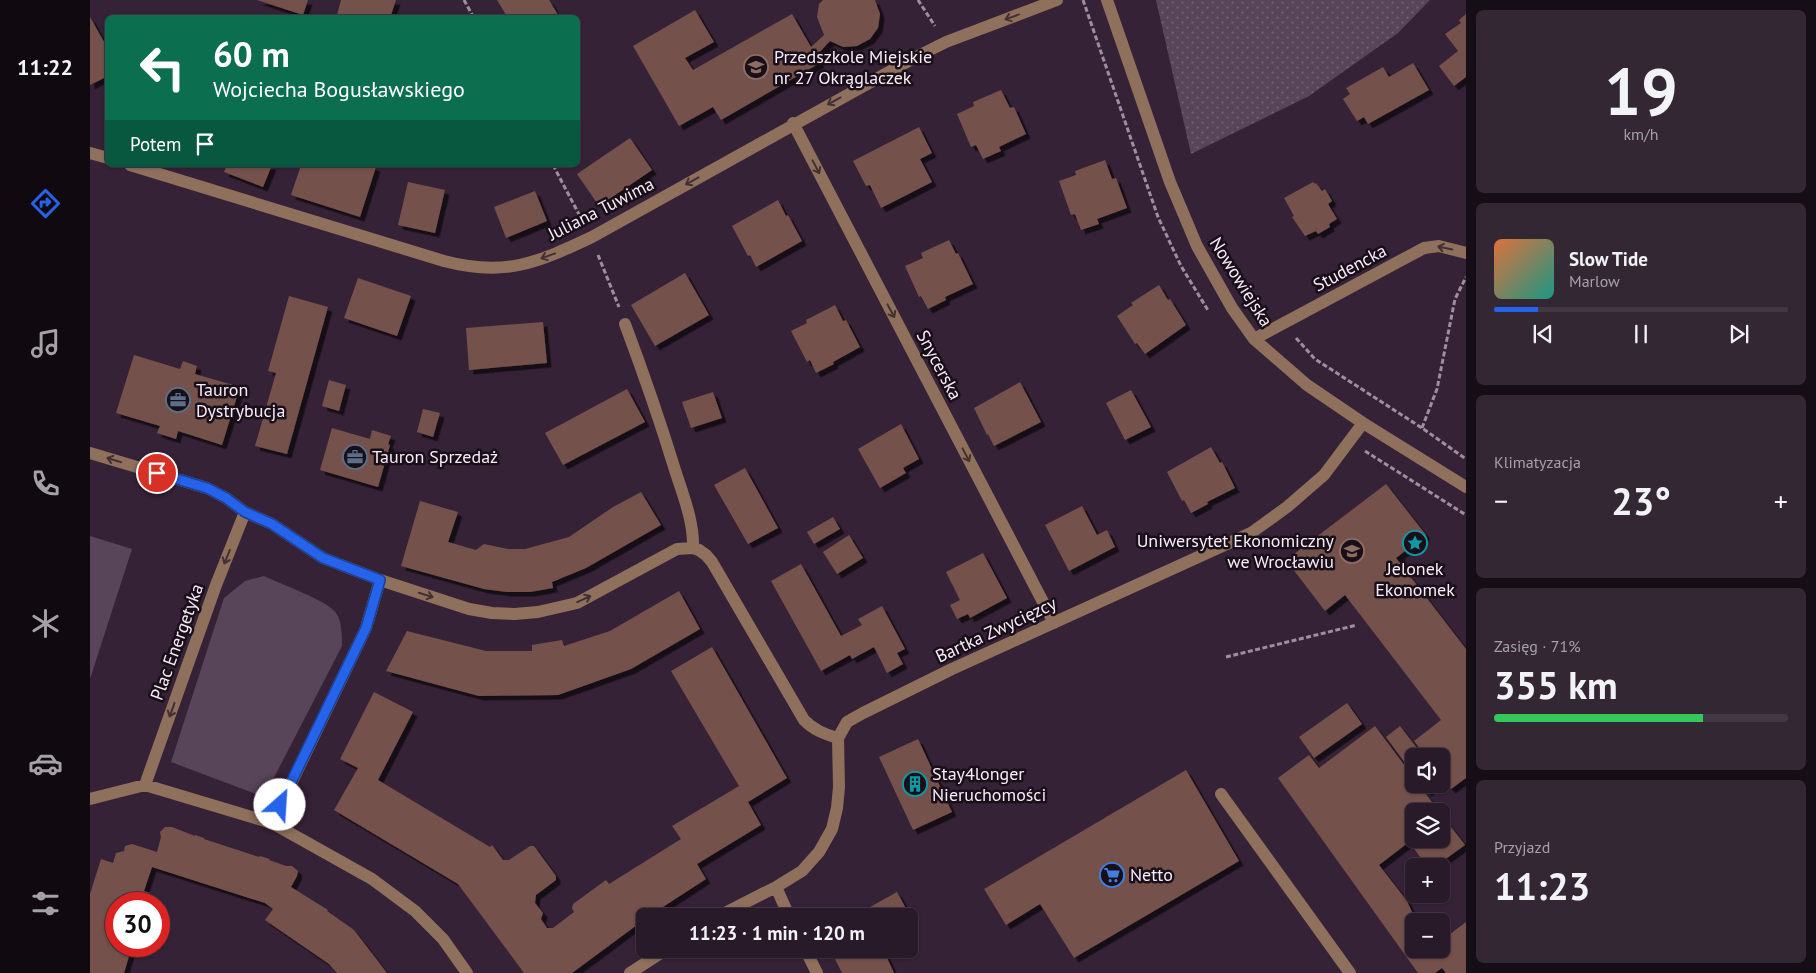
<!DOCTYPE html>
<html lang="pl">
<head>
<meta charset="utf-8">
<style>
  body { margin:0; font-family:"PT Sans",sans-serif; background:#342734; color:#f1f3f6; height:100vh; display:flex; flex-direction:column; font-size:19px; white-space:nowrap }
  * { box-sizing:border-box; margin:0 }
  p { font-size:16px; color:#a5a1a8 }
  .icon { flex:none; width:28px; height:28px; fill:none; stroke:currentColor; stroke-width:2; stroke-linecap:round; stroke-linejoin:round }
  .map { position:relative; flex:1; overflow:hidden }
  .sheet { display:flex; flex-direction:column; gap:10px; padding:10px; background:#160e16; width:350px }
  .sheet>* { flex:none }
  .top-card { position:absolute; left:15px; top:15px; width:475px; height:152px; border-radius:8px; box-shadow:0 1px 4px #0004,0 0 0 1px #443845; background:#0b6e4f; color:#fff; overflow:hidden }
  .buttons { position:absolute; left:1315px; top:748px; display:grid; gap:10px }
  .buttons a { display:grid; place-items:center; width:45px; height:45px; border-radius:8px; background:#281a28; box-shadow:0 1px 4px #0004,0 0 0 1px #443845; font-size:25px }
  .speed { position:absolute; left:15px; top:892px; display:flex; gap:10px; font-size:25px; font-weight:700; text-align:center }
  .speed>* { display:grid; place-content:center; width:65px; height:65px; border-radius:50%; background:#281a28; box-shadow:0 1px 4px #0004,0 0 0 1px #443845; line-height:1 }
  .speed .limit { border:8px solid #d22; background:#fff; color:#111 }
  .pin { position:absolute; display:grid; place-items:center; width:42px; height:42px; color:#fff; margin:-21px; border:2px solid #fff; border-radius:50%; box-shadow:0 1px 5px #0007 }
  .me { position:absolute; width:55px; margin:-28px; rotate:26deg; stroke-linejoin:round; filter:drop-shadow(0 0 4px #0008) }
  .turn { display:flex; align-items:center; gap:18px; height:105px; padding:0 25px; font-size:22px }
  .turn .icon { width:65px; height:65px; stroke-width:2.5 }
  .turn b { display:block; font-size:35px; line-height:42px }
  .then { display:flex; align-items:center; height:48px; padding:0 25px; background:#0003; gap:10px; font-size:19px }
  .big { font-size:38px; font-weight:700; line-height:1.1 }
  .sheet .tile { flex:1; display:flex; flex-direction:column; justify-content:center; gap:8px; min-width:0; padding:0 18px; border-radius:8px; background:#342734 }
  .sheet .dial { align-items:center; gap:0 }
  .dial b { font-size:65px; line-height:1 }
  .song { display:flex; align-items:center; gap:15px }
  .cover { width:60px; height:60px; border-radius:8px; background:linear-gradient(135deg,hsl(20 70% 55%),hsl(170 70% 35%)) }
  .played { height:5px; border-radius:2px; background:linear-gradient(90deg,#2563eb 15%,#443845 15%) }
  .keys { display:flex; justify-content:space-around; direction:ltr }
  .heat { display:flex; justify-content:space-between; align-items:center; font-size:28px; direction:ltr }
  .charge { height:8px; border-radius:4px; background:linear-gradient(90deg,#34c759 71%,#443845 0) }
  .trip { position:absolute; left:546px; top:908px; width:282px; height:50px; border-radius:8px; background:#281a28; box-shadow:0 1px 4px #0004,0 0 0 1px #443845; font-weight:700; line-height:50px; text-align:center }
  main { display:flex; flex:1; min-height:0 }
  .menu { display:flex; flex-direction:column; width:90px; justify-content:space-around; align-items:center; background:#100a10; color:#a5a1a8 }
  .menu .icon { width:35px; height:35px }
  .menu .current { color:#2563eb }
  .menu b { font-size:22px; color:#f1f3f6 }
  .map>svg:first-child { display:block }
  .grass { fill:#59455a }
  .garden { fill:url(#garden-dots) }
  .building { fill:#74514c; filter:url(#shadow) }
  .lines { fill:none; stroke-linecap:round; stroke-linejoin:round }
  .path { stroke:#9f8e9f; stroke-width:3; stroke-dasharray:5 2.5; stroke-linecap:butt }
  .minor { stroke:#8f705d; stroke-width:12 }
  .oneway { stroke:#423130 }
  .route-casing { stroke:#184099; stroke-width:12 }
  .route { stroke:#2563eb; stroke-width:9 }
  .labels { text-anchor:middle; stroke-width:5; stroke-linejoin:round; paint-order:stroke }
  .poi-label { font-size:18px; fill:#f9ecf9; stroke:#180f18; text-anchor:start }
  .street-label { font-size:18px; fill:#f9ecf9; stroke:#180f18 }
</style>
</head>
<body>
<main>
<nav class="menu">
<b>11:22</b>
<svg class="icon current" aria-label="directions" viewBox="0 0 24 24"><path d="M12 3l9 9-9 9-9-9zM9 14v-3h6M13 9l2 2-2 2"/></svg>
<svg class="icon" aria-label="music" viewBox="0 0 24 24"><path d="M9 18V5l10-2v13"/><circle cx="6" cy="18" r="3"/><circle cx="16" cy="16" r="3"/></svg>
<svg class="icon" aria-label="phone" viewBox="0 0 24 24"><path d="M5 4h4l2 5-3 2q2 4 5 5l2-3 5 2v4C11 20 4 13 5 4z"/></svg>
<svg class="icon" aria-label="climate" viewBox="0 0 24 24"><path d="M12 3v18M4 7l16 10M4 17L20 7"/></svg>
<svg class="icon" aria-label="car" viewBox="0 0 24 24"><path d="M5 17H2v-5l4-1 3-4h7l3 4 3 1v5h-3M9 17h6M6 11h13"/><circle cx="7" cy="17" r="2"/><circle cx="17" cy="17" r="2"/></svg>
<svg class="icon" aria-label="filters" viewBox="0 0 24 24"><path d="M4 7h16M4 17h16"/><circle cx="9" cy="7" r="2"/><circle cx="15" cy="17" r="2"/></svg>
</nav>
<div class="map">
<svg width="1376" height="973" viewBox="0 0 1376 973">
  <defs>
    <pattern id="garden-dots" width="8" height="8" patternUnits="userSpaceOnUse" patternTransform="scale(1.25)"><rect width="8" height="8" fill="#59455a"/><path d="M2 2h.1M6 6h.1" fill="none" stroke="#726072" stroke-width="1.8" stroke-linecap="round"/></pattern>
    <filter id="shadow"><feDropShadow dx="4.5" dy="4.5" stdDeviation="0" flood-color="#0009"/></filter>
  </defs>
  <rect width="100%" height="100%" fill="#362236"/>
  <path class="grass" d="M0,536l42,13 -42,130z
    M174,576c16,8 63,24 72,37 6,8 6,24 6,33l-78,151 -93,-35 53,-164 21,-17z"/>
  <path class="garden" d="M1066,0h274l-32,33 -89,63 -118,58z"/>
  <path class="building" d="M167,0h51l-5,15z
    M251,0h55l-6,18h-44l-9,-3z
    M407,0h52l11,18h-52z
    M733,0h52l5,14 -2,14 -8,11 -13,7 -14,1 -13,-6 -14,15 4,7 -99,57 -8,-13 -34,19 -46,-80 62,-36 19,32 -29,16 8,12 99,-56 19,33 13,-12 -7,-18 2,-13z
    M1376,14v63l-12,9 -15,-20 19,-15 -13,-17 16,-11 -2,-3z
    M0,17l18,32v27l-18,9z
    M1323,63l16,27 -61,34 -4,-7 -7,4 -14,-22 7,-5 -4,-6 37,-21 6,10z
    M911,90l9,18 4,-1 12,27 -27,13 2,4 -18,8 -7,-14 -5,2 -14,-33 17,-8 -1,-4z
    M829,127l13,26 -12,6 12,23 -51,26 -11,-23 -4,1 -13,-25z
    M540,138l22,32 -53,36 -22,-32z
    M1015,160l7,19 4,-1 11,30 -30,11 2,5 -18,6 -6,-16 -4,1 -12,-34 17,-6 -1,-4z
    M137,165h45l-9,22 -39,-15z
    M211,165h68l7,2 -16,50 -69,-22z
    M318,182l37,8 -10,43 -37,-8z
    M1223,182l2,2 1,-1 6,8 3,-2 7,12 -4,3 9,15 -8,5 1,3 -12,7 -2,-3 -11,5 -13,-19 2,-1 -10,-18z
    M445,191l12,30 -41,17 -12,-31z
    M688,200l8,16 2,-1 14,26 -46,26 -6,-12 -2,1 -16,-30z
    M859,240l7,14 2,-1 15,31 -28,13 1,3 -18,9 -7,-13 -2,1 -14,-31 18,-8 -2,-5z
    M595,273l24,42 -54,31 -24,-41z
    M268,278l53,18 -14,40 -53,-18z
    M1069,285l9,15 2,-1 16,26 -41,29 -8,-11 -2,1 -18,-28 16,-11 -2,-2z
    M199,296l39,11 -41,147 -32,-8 21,-73 -8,-2z
    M745,305l8,16 3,-1 14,27 -27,15 1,2 -18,9 -6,-13 -3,2 -16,-31 16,-8 -1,-3z
    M453,322l4,41 -78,7 -3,-42z
    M44,355l46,14 3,-8 14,5 -2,8 45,13 -18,58 -44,-14 -2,8 -19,-6 3,-7 -44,-13z
    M239,380l17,5 -7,26 -17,-5z
    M930,382l21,40 -47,24 -6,-12 -1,1 -13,-27z
    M537,389l18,33 -82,43 -18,-32z
    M1041,390l20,37 -26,13 -19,-37z
    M623,392l9,26 -31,10 -9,-26z
    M333,409l17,4 -7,24 -16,-5z
    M811,424l18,35 -16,9 3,5 -26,15 -22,-39z
    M242,428l38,11 2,-9 19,6 -3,8 2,1 -12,42 -58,-17z
    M1121,447l9,16 2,-1 13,26 -28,14 1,2 -17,9 -7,-13 -2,1 -15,-29z
    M655,468l33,60 -30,16 -34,-59z
    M1296,484l40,51 -30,23 70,91v129l-15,11 -10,-12v-21h-15l-12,-15 27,-21 -96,-125 -20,16 -39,-51z
    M551,492l20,33 -75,43 -34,14 1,6 -23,4h-23l-23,-3 -83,-23 19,-65 38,11 -10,30 28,8 8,-6 24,5h17l44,-12 44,-30z
    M992,506l15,29 10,-5 8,17 -46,24 -24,-46z
    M743,517l7,12 -26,15 -7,-12z
    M759,535l14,23 -26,16 -14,-22z
    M893,553l24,45 -37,20 -2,-4 -11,5 -7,-14 10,-5 -14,-28z
    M711,564l40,72 21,-11 -4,-6 24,-13 23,43 -8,4 6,11 -16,9 -13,-26 -22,12 -2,-4 -29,16 -50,-90z
    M589,591l21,38 -69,40 -73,26 -79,1 -93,-25 21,-40 79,20h46v-6l30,-5 2,6 46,-15z
    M622,647l75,131 -39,24 13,23 -64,39 9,15 -57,37h-4v3l-73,54h-48l-66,-89 -124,-74 24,-42 -18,-9 34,-67 39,20 -35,68 112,67 2,-2 11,15h6l21,-14h4l22,30v4l-20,15 -1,8 8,10 -2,6 6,9h6l21,-16 -2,-4 1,-4 33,-24 3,4 72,-45 -9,-13 67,-40 -68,-115z
    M1257,703l15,21 -48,34 -15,-21z
    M1285,726l39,52v6h4l21,27h-25v28h27v-25l24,31 -29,21h-9l-18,-24 -30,23 28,36 9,20h-2v28h27v-8l25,-19v51h-20l-4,-5 -7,5h-17l-140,-195 31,-23 10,13z
    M1310,726l23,30h-9v19l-28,-38z
    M828,739l34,73 -39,18 -34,-73z
    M1096,770l53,91 -165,97 -34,-54 -34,21 -22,-36z
    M1331,784h18l-12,8z
    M75,827h7l23,9v-1l9,3v1l55,18 1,-1 10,3 -1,1 17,6h6l6,5 -1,5 -6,11 37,23 -1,1 27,19 33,43h-50l-8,-9 -64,-44 8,-11 -8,-6 -113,-36 -8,24 6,2 -3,11h-31v42h16l-8,27h-34v-79l11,-35 12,4 3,-10 8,-2 1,-5 7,-2 25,8 4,-15 -1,-5z
    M807,892l13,24 -45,-1 -2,-4z
    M740,949h53l11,24h-52z"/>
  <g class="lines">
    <path class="path" d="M374,0l10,18
      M828,0l17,26
      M993,0l75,217 23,49 28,46
      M463,165l29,55
      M508,255l21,52
      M1206,338l19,21 107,69 44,31
      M1332,428l15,-39 18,-90 11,-22
      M1275,451l101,64
      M1136,657l131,-32"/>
    <path class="minor" d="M1017,0l63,182 27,64 35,62 22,31 53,46 56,38 103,64
      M703,123l261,500
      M0,153l18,5
      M40,165l314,96c61,16 93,2 148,-24l322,-179 32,-16 111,-42
      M535,324c18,48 35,97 50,146 8,25 19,52 18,78
      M1164,339l170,-91 15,-2 27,7
      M0,453l117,35 19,10 19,14 27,12 51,34 57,22 89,29 23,4 23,1 23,-2 39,-9 100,-54 16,-1 6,2 7,5 6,7 92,158c10,10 20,14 34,18
      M55,785l71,-200 29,-73
      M1131,794l129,179
      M0,799l55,-14 127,38 100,56 43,32 28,28 24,34
      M182,823l94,-195 14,-48
      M686,887l13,29
      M629,916l57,-29 26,-16 17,-19 13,-23 5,-21 2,-21 -1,-49 9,-16 16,-9 89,-44 299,-136 36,-26 37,-32 39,-52
      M715,949l12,24
      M540,973l37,-24"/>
  </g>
  <defs><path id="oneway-shaft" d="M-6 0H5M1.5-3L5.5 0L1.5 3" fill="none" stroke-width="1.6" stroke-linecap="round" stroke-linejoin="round" transform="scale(1.25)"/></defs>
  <g class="oneway">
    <use href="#oneway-shaft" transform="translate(922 17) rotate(160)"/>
    <use href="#oneway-shaft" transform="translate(744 101) rotate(151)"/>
    <use href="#oneway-shaft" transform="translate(726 167) rotate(62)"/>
    <use href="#oneway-shaft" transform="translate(602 181) rotate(151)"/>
    <use href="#oneway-shaft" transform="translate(1355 248) rotate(-168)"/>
    <use href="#oneway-shaft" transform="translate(458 256) rotate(160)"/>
    <use href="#oneway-shaft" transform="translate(801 311) rotate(62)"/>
    <use href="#oneway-shaft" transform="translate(876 455) rotate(62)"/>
    <use href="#oneway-shaft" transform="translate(24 460) rotate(-163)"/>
    <use href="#oneway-shaft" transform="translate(137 557) rotate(112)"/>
    <use href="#oneway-shaft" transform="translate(336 595) rotate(18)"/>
    <use href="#oneway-shaft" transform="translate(494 599) rotate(-25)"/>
    <use href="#oneway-shaft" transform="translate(82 710) rotate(110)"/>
  </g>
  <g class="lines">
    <defs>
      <path id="route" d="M67,473l50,15 19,10 19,14 27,12 51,34 57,22 -14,48 -86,177"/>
    </defs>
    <use href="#route" class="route-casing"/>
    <use href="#route" class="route"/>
  </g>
  <defs>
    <symbol id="school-ring" viewBox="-11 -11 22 22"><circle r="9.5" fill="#180f18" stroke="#8d6e63" stroke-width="1.5"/><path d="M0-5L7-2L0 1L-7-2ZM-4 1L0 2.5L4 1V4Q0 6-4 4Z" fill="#8d6e63"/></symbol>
    <symbol id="office-ring" viewBox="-11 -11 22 22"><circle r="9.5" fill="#180f18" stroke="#5c6f8a" stroke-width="1.5"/><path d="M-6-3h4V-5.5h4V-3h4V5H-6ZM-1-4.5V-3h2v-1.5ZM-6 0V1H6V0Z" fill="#5c6f8a"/></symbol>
    <symbol id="sight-ring" viewBox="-11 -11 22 22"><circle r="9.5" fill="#180f18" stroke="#0f9aa8" stroke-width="1.5"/><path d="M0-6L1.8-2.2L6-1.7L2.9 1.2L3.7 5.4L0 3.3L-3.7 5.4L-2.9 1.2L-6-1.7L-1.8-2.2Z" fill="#0f9aa8"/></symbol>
    <symbol id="university-ring" viewBox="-11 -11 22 22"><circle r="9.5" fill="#180f18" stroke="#8d6e63" stroke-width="1.5"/><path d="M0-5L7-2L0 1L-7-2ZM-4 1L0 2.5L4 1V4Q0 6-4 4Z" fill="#8d6e63"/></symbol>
    <symbol id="building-ring" viewBox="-11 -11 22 22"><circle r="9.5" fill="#180f18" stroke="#0f9aa8" stroke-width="1.5"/><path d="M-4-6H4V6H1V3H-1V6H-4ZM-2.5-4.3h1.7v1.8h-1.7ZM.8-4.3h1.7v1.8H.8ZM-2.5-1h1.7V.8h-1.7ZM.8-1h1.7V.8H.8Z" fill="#0f9aa8"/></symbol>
    <symbol id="supermarket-ring" viewBox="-11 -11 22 22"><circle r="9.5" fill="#180f18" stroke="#3f7fe0" stroke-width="1.5"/><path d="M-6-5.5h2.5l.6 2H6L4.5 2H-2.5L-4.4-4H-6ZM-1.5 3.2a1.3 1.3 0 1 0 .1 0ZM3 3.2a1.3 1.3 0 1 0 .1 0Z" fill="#3f7fe0"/></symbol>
  </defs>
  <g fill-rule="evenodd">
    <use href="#school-ring" x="652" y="53" width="28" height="28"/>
    <use href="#office-ring" x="74" y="386" width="28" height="28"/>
    <use href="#office-ring" x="251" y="443" width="28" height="28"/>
    <use href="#sight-ring" x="1311" y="529" width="28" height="28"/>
    <use href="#university-ring" x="1248" y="537" width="28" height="28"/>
    <use href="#building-ring" x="811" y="770" width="28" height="28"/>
    <use href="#supermarket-ring" x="1008" y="861" width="28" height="28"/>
  </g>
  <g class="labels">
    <g class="poi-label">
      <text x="684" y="63">Przedszkole Miejskie<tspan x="684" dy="21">nr 27 Okrąglaczek</tspan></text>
      <text x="106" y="396">Tauron<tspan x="106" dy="21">Dystrybucja</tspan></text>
      <text x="282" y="463">Tauron Sprzedaż</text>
      <text x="1244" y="547" text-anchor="end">Uniwersytet Ekonomiczny<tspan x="1244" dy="21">we Wrocławiu</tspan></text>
      <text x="1325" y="575" text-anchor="middle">Jelonek<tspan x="1325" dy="21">Ekonomek</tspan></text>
      <text x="842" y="780">Stay4longer<tspan x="842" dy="21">Nieruchomości</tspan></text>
      <text x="1040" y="881">Netto</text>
    </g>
    <g class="street-label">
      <text transform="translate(511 209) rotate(-27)" y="6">Juliana Tuwima</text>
      <text transform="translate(1260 268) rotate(-28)" y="6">Studencka</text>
      <text transform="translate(1151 282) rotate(58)" y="6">Nowowiejska</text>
      <text transform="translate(849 365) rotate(62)" y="6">Snycerska</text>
      <text transform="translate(906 630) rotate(-25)" y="6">Bartka Zwycięzcy</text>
      <text transform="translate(87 642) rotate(-70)" y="6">Plac Energetyka</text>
    </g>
  </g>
</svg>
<div class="buttons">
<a><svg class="icon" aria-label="sound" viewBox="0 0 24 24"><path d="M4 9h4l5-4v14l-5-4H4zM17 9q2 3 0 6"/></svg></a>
<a><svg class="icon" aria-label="layers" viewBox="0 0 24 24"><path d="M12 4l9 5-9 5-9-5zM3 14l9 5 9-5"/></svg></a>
<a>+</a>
<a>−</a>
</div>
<div class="speed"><div class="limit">30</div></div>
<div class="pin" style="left:67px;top:473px;background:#d93025"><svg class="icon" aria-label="arrive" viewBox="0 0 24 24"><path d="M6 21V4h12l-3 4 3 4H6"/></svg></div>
<svg class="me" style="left:190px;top:805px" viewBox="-20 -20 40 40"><circle r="19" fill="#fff"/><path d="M0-13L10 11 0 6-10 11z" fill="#2563eb"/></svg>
<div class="trip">11:23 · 1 min · 120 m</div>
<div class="top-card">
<div class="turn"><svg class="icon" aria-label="left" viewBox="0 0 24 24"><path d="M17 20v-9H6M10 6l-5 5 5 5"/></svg><div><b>60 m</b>Wojciecha Bogusławskiego</div></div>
<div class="then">Potem<svg class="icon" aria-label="arrive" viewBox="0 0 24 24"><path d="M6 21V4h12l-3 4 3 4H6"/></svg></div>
</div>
</div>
<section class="sheet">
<div class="tile dial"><b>19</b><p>km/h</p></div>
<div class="tile">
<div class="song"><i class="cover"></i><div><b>Slow Tide</b><p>Marlow</p></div></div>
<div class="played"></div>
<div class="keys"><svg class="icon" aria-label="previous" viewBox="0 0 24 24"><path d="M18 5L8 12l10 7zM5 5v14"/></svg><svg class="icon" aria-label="pause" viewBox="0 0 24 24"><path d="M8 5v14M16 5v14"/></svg><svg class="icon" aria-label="next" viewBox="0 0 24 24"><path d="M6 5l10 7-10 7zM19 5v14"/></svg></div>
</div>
<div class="tile"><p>Klimatyzacja</p>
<div class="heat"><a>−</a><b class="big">23°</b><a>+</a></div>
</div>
<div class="tile"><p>Zasięg · 71%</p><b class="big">355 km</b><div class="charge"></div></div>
<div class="tile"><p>Przyjazd</p><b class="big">11:23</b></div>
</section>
</main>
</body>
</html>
